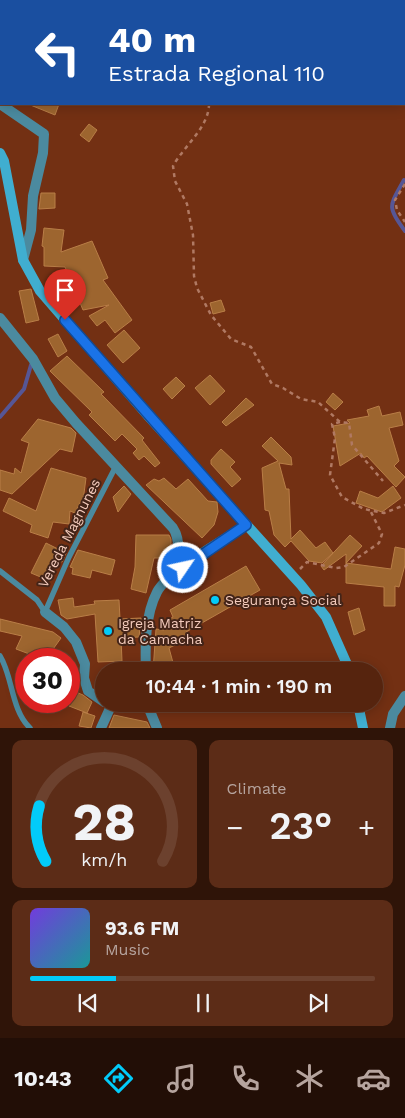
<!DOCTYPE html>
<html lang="en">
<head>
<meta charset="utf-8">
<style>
  body { margin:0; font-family:"Work Sans",sans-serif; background:#5c2c17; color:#f1f3f6; height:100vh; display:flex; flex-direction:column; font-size:19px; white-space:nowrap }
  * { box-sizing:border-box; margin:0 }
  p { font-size:16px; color:#b6a49e }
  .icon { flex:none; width:28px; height:28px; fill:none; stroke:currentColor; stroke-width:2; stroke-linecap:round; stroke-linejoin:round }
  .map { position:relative; height:728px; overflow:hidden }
  .side { display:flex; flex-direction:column; gap:12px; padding:12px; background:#2f1408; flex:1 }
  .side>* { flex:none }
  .hud { position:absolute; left:0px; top:0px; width:405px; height:105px; box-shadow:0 2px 12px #0003,0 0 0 1px #6c412e; background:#1a4fa0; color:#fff; overflow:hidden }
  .speed { position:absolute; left:15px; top:648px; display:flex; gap:10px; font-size:25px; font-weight:700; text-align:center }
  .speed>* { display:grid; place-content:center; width:65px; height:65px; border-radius:50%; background:#56240e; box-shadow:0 2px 12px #0003,0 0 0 1px #6c412e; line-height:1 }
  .speed .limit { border:8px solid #d22; background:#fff; color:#111 }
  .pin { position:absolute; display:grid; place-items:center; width:42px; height:42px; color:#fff; margin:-51px -21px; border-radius:50% 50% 50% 0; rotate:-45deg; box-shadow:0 0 5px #0007 }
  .pin .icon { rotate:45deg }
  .me { position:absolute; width:55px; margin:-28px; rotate:56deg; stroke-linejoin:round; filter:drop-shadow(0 0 4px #0008) }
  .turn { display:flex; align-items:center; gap:18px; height:105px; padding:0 25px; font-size:22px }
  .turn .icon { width:65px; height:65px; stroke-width:2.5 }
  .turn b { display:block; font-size:35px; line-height:42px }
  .big { font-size:38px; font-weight:600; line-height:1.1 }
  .side .tile { flex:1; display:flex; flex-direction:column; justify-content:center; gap:8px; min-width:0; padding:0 18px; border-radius:10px; background:#5c2c17 }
  .side .dial { align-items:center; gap:0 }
  .dial svg { height:130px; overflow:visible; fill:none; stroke:#6c412e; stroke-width:7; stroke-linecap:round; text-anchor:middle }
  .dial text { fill:#f1f3f6; stroke:none }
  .song { display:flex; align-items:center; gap:15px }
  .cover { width:60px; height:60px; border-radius:8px; background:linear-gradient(135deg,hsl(260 70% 55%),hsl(180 70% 35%)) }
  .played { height:5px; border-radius:2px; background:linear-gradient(90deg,#02cbf9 25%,#6c412e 25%) }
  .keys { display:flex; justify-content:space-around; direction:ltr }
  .heat { display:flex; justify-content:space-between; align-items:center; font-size:28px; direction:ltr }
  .side .tiles { flex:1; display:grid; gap:12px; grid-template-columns:1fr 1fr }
  .tile:last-child { grid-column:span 2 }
  .trip { position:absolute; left:95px; top:662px; width:288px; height:50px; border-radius:25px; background:#56240e; box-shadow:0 2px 12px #0003,0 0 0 1px #6c412e; font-weight:600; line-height:50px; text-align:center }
  .dock { display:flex; height:80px; justify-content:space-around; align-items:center; background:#220e06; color:#b6a49e }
  .dock .icon { width:35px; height:35px }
  .dock .on { color:#02cbf9 }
  .dock b { font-size:22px; color:#f1f3f6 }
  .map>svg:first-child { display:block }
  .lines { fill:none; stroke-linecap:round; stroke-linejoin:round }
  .stream { stroke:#565695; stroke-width:4 }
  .building { fill:#9d652f; stroke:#b97e47 }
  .path { stroke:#b07963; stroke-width:2.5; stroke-dasharray:4 4; stroke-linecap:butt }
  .lane { stroke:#4b8a9f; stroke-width:5.5 }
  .street { stroke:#4b8a9f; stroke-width:10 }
  .secondary { stroke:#40aed0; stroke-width:10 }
  .route-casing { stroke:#114b97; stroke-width:12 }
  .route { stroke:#1a73e8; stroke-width:9 }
  .poi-dot { fill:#02cbf9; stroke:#432418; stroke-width:2 }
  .labels { text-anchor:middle; stroke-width:4; stroke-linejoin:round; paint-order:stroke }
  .street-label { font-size:14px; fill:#f3cabb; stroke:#432418 }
  .poi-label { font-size:14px; fill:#f3cabb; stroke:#432418; text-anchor:start }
</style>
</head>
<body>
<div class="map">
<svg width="405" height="728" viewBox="0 0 405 728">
  <rect width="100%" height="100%" fill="#733013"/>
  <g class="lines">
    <path class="stream" d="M404,180c-14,26 -18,26 1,51
      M0,417l24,-28 7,-24"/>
  </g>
  <path class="building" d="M28,104h31l-4,11z
    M89,124l8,6 -8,12 -9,-7z
    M41,193h14v15l-16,1z
    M44,228l20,2 -3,22 31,-11 16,37 -5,2 29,40 -17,13 -10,-13 -8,6 -8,-10 20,-11 -26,5 -18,-43 -21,-1v-19l-2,-1z
    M31,289l8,31 -13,3 -7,-32z
    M221,300l4,11 -12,3 -3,-11z
    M124,330l16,18 -17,15 -16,-18z
    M58,334l9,17 -9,6 -10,-18z
    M67,356l37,36 -3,2 43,44 -2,2 18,23 -5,4 -11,-11 -5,4 -6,-7 4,-4 -15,-15 -7,7 -26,-26 3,-3 -42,-41z
    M210,375l15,16 -15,14 -15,-17z
    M176,377l9,9 -13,13 -9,-10z
    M333,393l10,9 -8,8 -9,-8z
    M246,398l8,7 -28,21 -4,-4z
    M379,406l3,10 18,-4 3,13 -14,3 10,33 -5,5 11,11 -9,10 -29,-31 -3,2 -3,-5 -21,13 -7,-40 17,-3 -3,-3 22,-4 -2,-6z
    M38,419l33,9 5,5 -4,19 -12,-3 -48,45 -12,-4v-20l14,4 1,-6 6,5 8,-30 -8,-3z
    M271,437l20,20 1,8 -13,-2 7,26h3l2,50 9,-9 16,18 9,-6 8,11 -11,10 -13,-2 -18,-20 -6,6 -11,-12 -5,-24 -4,-1 -3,-42 16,-7 -16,-15z
    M221,449l14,13 -5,5 11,12 -9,8 -21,-23v-4z
    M51,468l35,10 -3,23h-2l-6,12 -5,-2 -1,13 -16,-2 -5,16 -18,-6 2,-7 -29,-14 6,-13 27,13z
    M164,478l12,11 12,-10 20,22 9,1 1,10 -4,13 -12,13 -56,-53 8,-6 5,2z
    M124,486l7,8 -13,18 -5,-15z
    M393,486l8,12 -19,14 -26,-9 4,-12 18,7z
    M136,535h33l2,4v9h-3v10h-14l-8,35 -15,-4 4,-22z
    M350,535l12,11 -16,17v-9l-22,16 -3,-4z
    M46,543l20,10 -4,9 -9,-4 -10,20 -12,-5z
    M395,547l10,2v16l-6,22 -4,-1v20h-11v-19l-38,-4v-20l45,6z
    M78,550l37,10 -4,15 -19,-5 -2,8 -18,-4 1,-6 -3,-1z
    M246,566l14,24 -74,42 3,6 -20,10 6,22 -22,1 3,-42 8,1 -1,-7 10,-6 -3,-7z
    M73,598l1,9 21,-3 -1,-3 25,-1 1,19 21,-1 -2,19 -18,1 1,23 -24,1 -3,-48 -28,5 -6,-4 -3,-15z
    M359,608l6,22 -11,5 -6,-23z
    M0,619l53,13 8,6 -15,21h-17l3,-4 -16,-6 6,-13 -22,-5z
    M69,689l14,6 9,7 -5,11 -18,-7z
    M83,712l12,4 -4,12 -12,-2z
    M114,715l33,7 3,6h-41z"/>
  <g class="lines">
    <path class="path" d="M209,104c0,23 -25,42 -36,62l2,15 12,23 6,31 1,41 3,12 14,27 20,24 20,8 21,37 11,4 18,11 17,3 22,20 9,1 3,22 31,36
      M405,184l-10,16 2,10 8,12
      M340,422l-8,2 3,14 -5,37 12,22 22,12 20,4 21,-8
      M300,569l7,-7 29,6 8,-1 35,-24 3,-9 -11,-22"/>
    <path class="lane" d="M0,571l37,29 8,12
      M45,612l24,-55 47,-91
      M0,656c13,21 11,54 30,72"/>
    <path class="street" d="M0,104l44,30 -1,19 -10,43 -2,34 -8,30
      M0,318l33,41 22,39 21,25 97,105c9,13 2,27 10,40
      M45,612l19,15 12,15 9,22 -1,14 4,13 16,11
      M146,671c-1,-25 -1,-56 11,-79 12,-22 67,-52 89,-67
      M147,704l10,24
      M101,728l10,-22 8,-2 28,2
      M390,728l3,-14 12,-18"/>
    <path class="secondary" d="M0,153l4,8 19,99 17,31 109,126 152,168 25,32 24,54
      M358,704l5,24"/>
  </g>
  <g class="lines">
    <defs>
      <path id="route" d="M65,320l181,205 -63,43"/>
    </defs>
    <use href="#route" class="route-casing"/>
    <use href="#route" class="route"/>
  </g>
  <g class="poi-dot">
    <circle cx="215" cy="600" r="5"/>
    <circle cx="108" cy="631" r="5"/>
  </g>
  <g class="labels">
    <g class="street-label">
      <text transform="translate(69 533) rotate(-63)" y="5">Vereda Magnunes</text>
    </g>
    <g class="poi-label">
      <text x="225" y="605">Segurança Social</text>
      <text x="118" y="628">Igreja Matriz<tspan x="118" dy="16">da Camacha</tspan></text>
    </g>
  </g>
</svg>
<div class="speed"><div class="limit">30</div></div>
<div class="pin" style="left:65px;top:320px;background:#d93025"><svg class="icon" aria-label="arrive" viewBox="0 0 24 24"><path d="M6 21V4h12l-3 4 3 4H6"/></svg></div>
<svg class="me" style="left:183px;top:568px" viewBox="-20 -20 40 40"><circle r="17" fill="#1a73e8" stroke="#fff" stroke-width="3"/><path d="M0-11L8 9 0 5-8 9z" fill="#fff"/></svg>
<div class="trip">10:44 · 1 min · 190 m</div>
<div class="hud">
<div class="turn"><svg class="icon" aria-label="left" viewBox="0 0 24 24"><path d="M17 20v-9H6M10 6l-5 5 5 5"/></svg><div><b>40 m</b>Estrada Regional 110</div></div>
</div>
</div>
<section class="side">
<div class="tiles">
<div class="tile dial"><svg viewBox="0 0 100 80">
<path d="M14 69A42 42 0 1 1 86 69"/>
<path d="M14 69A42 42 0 0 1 10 35" stroke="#02cbf9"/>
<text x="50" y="56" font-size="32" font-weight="700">28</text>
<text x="50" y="72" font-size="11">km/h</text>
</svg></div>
<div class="tile"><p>Climate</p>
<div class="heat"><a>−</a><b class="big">23°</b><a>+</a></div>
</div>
<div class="tile">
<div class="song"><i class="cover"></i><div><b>93.6 FM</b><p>Music</p></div></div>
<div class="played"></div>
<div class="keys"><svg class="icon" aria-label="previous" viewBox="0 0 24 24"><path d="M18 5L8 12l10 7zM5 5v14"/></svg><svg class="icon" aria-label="pause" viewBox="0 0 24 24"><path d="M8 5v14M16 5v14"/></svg><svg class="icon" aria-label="next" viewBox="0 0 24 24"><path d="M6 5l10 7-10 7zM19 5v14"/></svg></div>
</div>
</div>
</section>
<nav class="dock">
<b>10:43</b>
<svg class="icon on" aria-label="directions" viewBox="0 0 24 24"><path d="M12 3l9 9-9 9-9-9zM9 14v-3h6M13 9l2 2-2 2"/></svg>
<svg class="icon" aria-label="music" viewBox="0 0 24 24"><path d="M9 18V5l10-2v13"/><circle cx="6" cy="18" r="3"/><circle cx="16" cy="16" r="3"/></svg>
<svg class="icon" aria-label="phone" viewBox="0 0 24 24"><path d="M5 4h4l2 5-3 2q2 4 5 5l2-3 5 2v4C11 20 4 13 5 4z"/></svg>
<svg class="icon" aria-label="climate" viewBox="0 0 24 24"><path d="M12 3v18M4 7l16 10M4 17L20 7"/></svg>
<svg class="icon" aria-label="car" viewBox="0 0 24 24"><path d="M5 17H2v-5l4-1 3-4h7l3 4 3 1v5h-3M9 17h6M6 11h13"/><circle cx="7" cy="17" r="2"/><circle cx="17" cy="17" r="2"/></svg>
</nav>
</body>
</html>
